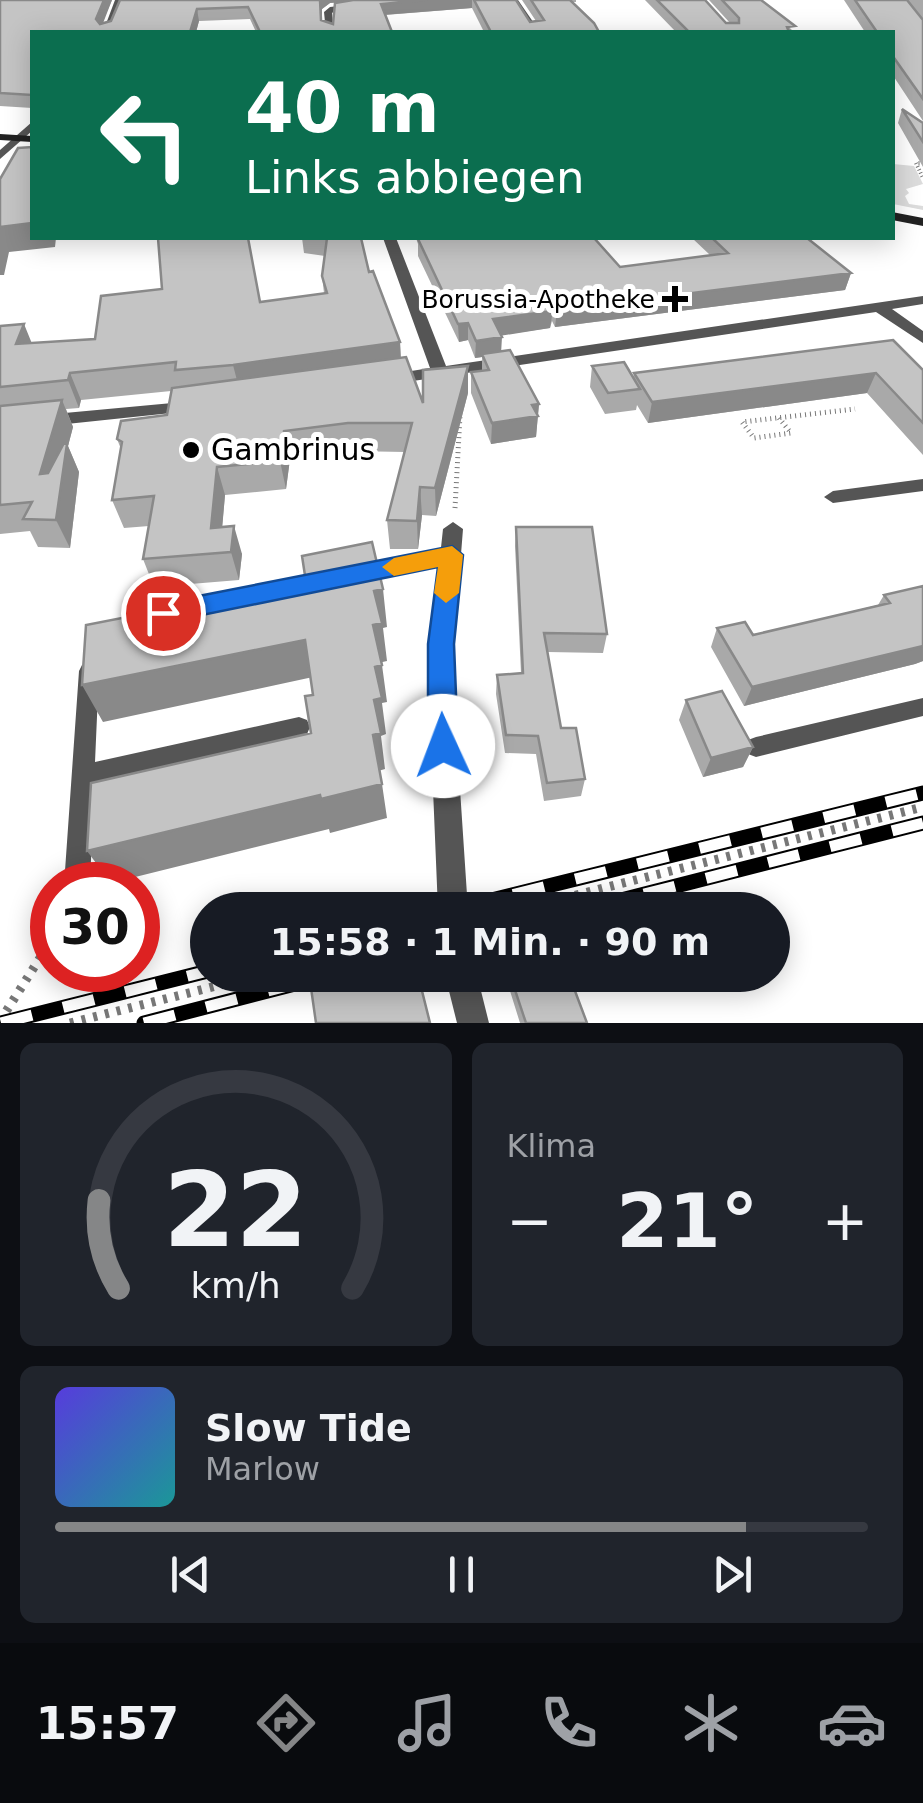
<!DOCTYPE html>
<html lang="de">
<head>
<meta charset="utf-8">
<style>
  body { margin:0; font-family:"DejaVu Sans",sans-serif; background:#20242c; color:#f1f3f6; height:100vh; display:flex; flex-direction:column; font-size:38px; white-space:nowrap }
  * { box-sizing:border-box; margin:0 }
  p { font-size:32px; color:#9ea1a6 }
  .icon { flex:none; width:55px; height:55px; fill:none; stroke:currentColor; stroke-width:2; stroke-linecap:round; stroke-linejoin:round }
  .map { position:relative; height:1023px; overflow:hidden }
  .side { display:flex; flex-direction:column; gap:20px; padding:20px; background:#0d0f14; flex:1 }
  .side>* { flex:none }
  .top-card { position:absolute; left:30px; top:30px; width:865px; height:210px; border-radius:0px; box-shadow:0 5px 25px #0003; background:#0b6e4f; color:#fff; overflow:hidden }
  .speed { position:absolute; left:30px; top:862px; display:flex; gap:20px; font-size:50px; font-weight:700; text-align:center }
  .speed>* { display:grid; place-content:center; width:130px; height:130px; border-radius:50%; background:#171b24; box-shadow:0 5px 25px #0003; line-height:1 }
  .speed .limit { border:15px solid #d22; background:#fff; color:#111 }
  .pin { position:absolute; display:grid; place-items:center; width:85px; height:85px; color:#fff; margin:-42px; border:5px solid #fff; border-radius:50%; box-shadow:0 2px 10px #0007 }
  .me { position:absolute; width:110px; margin:-55px; rotate:358deg; stroke-linejoin:round; filter:drop-shadow(0 0 8px #0008) }
  .turn { display:flex; align-items:center; gap:35px; height:210px; padding:0 50px; font-size:45px }
  .turn .icon { width:130px; height:130px; stroke-width:2.5 }
  .turn b { display:block; font-size:70px; line-height:85px }
  .big { font-size:75px; font-weight:700; line-height:1.1 }
  .side .widget { flex:1; display:flex; flex-direction:column; justify-content:center; gap:15px; min-width:0; padding:0 35px; border-radius:15px; background:#20242c }
  .side .dial { align-items:center; gap:0 }
  .dial svg { height:260px; overflow:visible; fill:none; stroke:#363941; stroke-width:7; stroke-linecap:round; text-anchor:middle }
  .dial text { fill:#f1f3f6; stroke:none }
  .song { display:flex; align-items:center; gap:30px }
  .cover { width:120px; height:120px; border-radius:15px; background:linear-gradient(135deg,hsl(250 70% 55%),hsl(180 70% 35%)) }
  .played { height:10px; border-radius:5px; background:linear-gradient(90deg,#858687 85%,#363941 85%) }
  .keys { display:flex; justify-content:space-around; direction:ltr }
  .heat { display:flex; justify-content:space-between; align-items:center; font-size:55px; direction:ltr }
  .side .tiles { flex:1; display:grid; gap:20px; grid-template-columns:1fr 1fr }
  .widget:last-child { grid-column:span 2 }
  .trip { position:absolute; left:190px; top:892px; width:600px; height:100px; border-radius:50px; background:#171b24; box-shadow:0 5px 25px #0003; font-weight:700; line-height:100px; text-align:center }
  .dock { display:flex; height:160px; justify-content:space-around; align-items:center; background:#090b0e; color:#9ea1a6 }
  .dock .icon { width:70px; height:70px }
  .dock .active { color:#858687 }
  .dock b { font-size:45px; color:#f1f3f6 }
  .map>svg:first-child { display:block }
  .green { fill:#dcdcdc }
  .lines { fill:none; stroke-linecap:round; stroke-linejoin:round }
  .path-far2 { stroke:#777; stroke-width:4; stroke-dasharray:1 2.5; stroke-linecap:butt }
  .path-far1 { stroke:#777; stroke-width:5; stroke-dasharray:1 4; stroke-linecap:butt }
  .path { stroke:#777; stroke-width:9; stroke-dasharray:4 8; stroke-linecap:butt }
  .lane { fill:#555; fill-rule:evenodd }
  .street { fill:#555; fill-rule:evenodd }
  .secondary { fill:#222; fill-rule:evenodd }
  .rail-casing { stroke:#000; stroke-width:15 }
  .rail { stroke:#fff; stroke-width:11; stroke-dasharray:32; stroke-linecap:butt }
  .wall { fill:#a9a9a9; fill-rule:evenodd }
  .shaded-wall { fill:#898989 }
  .building { fill:#c4c4c4; stroke:#898989; stroke-width:2.5 }
  .route { fill:#1a73e8; stroke:#114b97; stroke-width:2.5 }
  .slow { fill:#f59e0b }
  .poi-dot { fill:#000; stroke:#fff; stroke-width:4 }
  .labels { text-anchor:middle; stroke-width:10; stroke-linejoin:round; paint-order:stroke }
  .far-poi-label { font-size:25px; fill:#000; stroke:#fff; text-anchor:end }
  .poi-label { font-size:30px; fill:#000; stroke:#fff; text-anchor:start }
</style>
</head>
<body>
<div class="map">
<svg width="923" height="1023" viewBox="0 0 923 1023">
  <rect width="100%" height="100%" fill="#fff"/>
  <path class="green" d="M893,164l21,2 9,18 -17,5 3,4 -4,3 4,8 14,2v4l-30,-6z"/>
  <g class="lines">
    <path class="path-far2" d="M923,163h-7l7,15"/>
    <path class="path-far1" d="M779,418l12,15 -37,5 -12,-16 113,-13
      M455,508l5,-92"/>
    <path class="path" d="M517,910l406,-103
      M0,1021l52,-82
      M70,1023l190,-48"/>
    <path class="lane" d="M923,479v12l-90,12 -9,-6 9,-6z
      M451,548l7,2 2,5 -2,5 -99,21 -7,-2 -2,-5 2,-5 7,-2z
      M89,662l7,3 3,6 -4,91 204,-45 8,3 3,7 -3,7 -8,3 -205,46 -4,102h-26l15,-214 3,-6z
      M923,698v18l-167,41 -8,-3 -3,-7 3,-7 8,-3z"/>
    <path class="street" d="M115,0h8l-12,32h-8z
      M392,0h25l-82,11 -3,2 2,19h-8l-2,-20 6,-5z
      M510,0h8l22,32h-8z
      M32,122v9l-32,28v-9z
      M383,238h13l50,128 477,-70v8l-31,5 31,22v12l-47,-31 -490,73 -6,-1v-8l50,-8z
      M194,401l6,1 3,4 -3,4 -200,21v-12z
      M453,522l10,7 -11,139 16,242h-30l-10,-242 15,-139z
      M445,975h32l12,48h-32z"/>
    <path class="secondary" d="M0,134l32,2v6l-32,-2z
      M892,212l31,6v8l-31,-6z"/>
    <defs>
      <path id="rail" d="M451,910l472,-117
        M582,910l341,-87
        M1,1023l207,-52
        M144,1023l186,-48"/>
    </defs>
    <use href="#rail" class="rail-casing"/>
    <use href="#rail" class="rail"/>
  </g>
  <path class="wall" d="M0,0h112l-10,23 9,-2 9,-21h396l14,22 6,-1 -14,-21h54v2h-4l27,30h-115l-12,-24 -87,7 7,17h-136l-6,-13 -51,2 -3,11h-164v76l-32,-2zM343,2l-10,22 -11,-3v-12l8,-6z
    M645,0h60l21,23h4l-21,-23h52l33,32h-118z
    M844,0h79v121l-31,-47v-42h-27z
    M902,109l21,14v44l-25,-44z
    M302,238h59l8,34 31,70 1,16 22,45 45,-10 -32,123 -14,-1 -4,34h-28l-3,-29 18,-68 -54,-1 -61,8 -4,30 -61,6 -3,32 20,27 -3,26 -85,7 -11,-28 6,-33 -25,2 -12,-28 9,-51 -4,-10 50,-24 4,-24 -90,9 -2,8 -13,1 7,18 -5,19 11,26 -9,76 -32,-1 -8,-16 -30,3v-208l32,17 63,-4 165,-37 64,-9 -2,-17 3,-20 -21,-3z
    M416,238h178l26,29 90,-12 -18,-17h115l44,35 -6,17 -290,37 -3,-6 -2,7 -49,7v16l38,53 -2,21 -1,12 -45,7 -20,-51v-21l11,-1v-14l-7,1 -7,-18 -9,2 -41,-86v-12z
    M592,366l41,12 1,-5 289,-3v85l-56,-62 -219,30 -11,-18 -1,5 -31,4 -15,-27z
    M516,527l91,107 -4,19 -55,-1 13,76 24,51 -4,17 -37,5 -8,-47 -31,-1 -9,-59 1,-19 24,-2 -6,-127z
    M923,586v75l-8,3 -171,42 -33,-59 6,-19 36,7 125,-30 6,-10z
    M686,700l67,47 -10,20 -40,10 -24,-57z
    M505,975h64l18,48h-67z"/>
  <path class="shaded-wall" d="M104,0h8l-12,31 -4,-12z
    M320,0h39l-29,3 -8,6v23z
    M427,0h45v8l-90,7 -1,-11z
    M197,9l2,12 -3,11h-6z
    M32,223v15h24l-1,9 -46,5 -5,23h-4v-48z
    M851,273l-6,17 -290,37 2,-17z
    M554,304l-4,24 -57,9v-18z
    M468,323v17l-9,2 -1,-18z
    M24,324l11,27 -19,-7z
    M502,337l-1,17h-19v3l-7,1 1,-17z
    M400,342l1,26 -161,24 -7,-27z
    M468,366v27l-32,123 -1,-28z
    M70,373l11,27 -2,8 -11,-28z
    M876,373l-9,20 -219,30 4,-21z
    M62,400l11,27 -5,19 11,26 -9,76 -14,-28 -3,-18 -13,-28z
    M539,404l-3,33 -45,7 1,-21 40,-18z
    M284,431l6,28 -4,30 -6,-28z
    M217,467l8,28 -5,58 -9,-25z
    M420,487l2,28 -4,34 -1,-28z
    M234,526l8,28 -3,26 -8,-28z
    M383,589l4,38 -4,1 4,33 -9,2 -5,-38 1,-34z
    M305,640l8,37 -210,45 -21,-37z
    M923,646v15l-8,3 -171,42 8,-19z
    M382,665l5,37 -5,1 4,31 -5,2 4,33 -7,2 -5,-36 2,-68z
    M753,747l-10,20 -40,10 8,-19z
    M382,784l5,34 -57,15 -1,-4 -218,54 -24,-32 233,-56z"/>
  <path class="building" d="M0,0h104l-8,19 4,5 11,-3 9,-21h200l1,20 12,4 2,-21 18,-3h74l-46,4 11,28h-132l-12,-25 -51,2 -7,23h-158v63l-32,-2z
    M474,0h42l14,22 14,-2 -13,-20h39l24,23 5,9h-108z
    M657,0h48l21,23h13v-5l-17,-18h39l34,26 -8,1 2,5h-100z
    M855,0h52l16,20v79l-31,-44v-23h-15z
    M902,109l21,14v19z
    M32,147v76l-32,4v-48l18,-31z
    M158,238h90l12,64 67,-9 -5,-17 5,-38h34l8,34 4,-1 27,71 -167,23 -58,5 1,-8 -106,11 -2,7 -68,7v-61l24,-2 -8,20 79,-5 6,-43 61,-7z
    M421,238h173l26,29 108,-14 -16,-15h95l44,35 -294,37 -3,-6 -2,7 -59,8 9,18 -26,4 -8,-18 -10,1 -40,-85z
    M893,340l30,30v53l-47,-50 -224,29 -18,-29z
    M510,350l29,54 -7,1 6,11 -46,7 -21,-51 18,-2 -7,-16z
    M406,357l17,46v-33l45,-4 -33,122 -15,-1 -3,34 -30,-1 25,-97h-64l-64,8 -4,30 -63,6 -6,61 23,-2 -3,26 -88,7 11,-63 -42,4 10,-58 -5,-3 4,-18 46,-6 5,-27z
    M624,362l16,27 -32,4 -16,-27z
    M62,400l-22,74 8,-1 16,-30 3,1 -11,76 -33,-1 9,-17 -32,3v-99z
    M516,527h76l15,107 -63,-1 17,95h15l9,51 -38,4 -9,-47 -32,-1 -9,-60 26,-2z
    M372,542l11,47 -9,2 8,32 -9,2 9,40 -7,2 7,31 -8,2 7,33 -8,2 9,49 -61,15 -1,-4 -233,56 4,-68 220,-50 -6,-37 8,-1 -8,-55 -223,45 4,-60 220,-43 -4,-26z
    M923,586v60l-171,41 -35,-59 28,-6 8,13 137,-32 -6,-8z
    M722,691l31,56 -42,11 -25,-58z
    M353,975h65l12,48h-114l-5,-35z
    M510,975h59l18,48h-61z"/>
  <path class="route" d="M452,546l11,9 -9,89 4,102 -5,9 -10,4 -10,-4 -5,-9v-102l10,-77 -275,56 -13,-10 13,-10z"/>
  <path class="slow" d="M452,546l11,9 -4,38 -13,10 -12,-10 4,-26 -44,9 -12,-9 12,-9z"/>
  <g class="poi-dot">
    <path d="M670 284h10v10h10v10h-10v10h-10v-10h-10v-10h10z"/>
    <circle cx="191" cy="450" r="10"/>
  </g>
  <g class="labels">
    <g class="far-poi-label">
      <text x="655" y="308">Borussia-Apotheke</text>
    </g>
    <g class="poi-label">
      <text x="211" y="460">Gambrinus</text>
    </g>
  </g>
</svg>
<div class="speed"><div class="limit">30</div></div>
<div class="pin" style="left:163px;top:613px;background:#d93025"><svg class="icon" aria-label="arrive" viewBox="0 0 24 24"><path d="M6 21V4h12l-3 4 3 4H6"/></svg></div>
<svg class="me" style="left:443px;top:746px" viewBox="-20 -20 40 40"><circle r="19" fill="#fff"/><path d="M0-13L10 11 0 6-10 11z" fill="#1a73e8"/></svg>
<div class="trip">15:58 · 1 Min. · 90 m</div>
<div class="top-card">
<div class="turn"><svg class="icon" aria-label="left" viewBox="0 0 24 24"><path d="M17 20v-9H6M10 6l-5 5 5 5"/></svg><div><b>40 m</b>Links abbiegen</div></div>
</div>
</div>
<section class="side">
<div class="tiles">
<div class="widget dial"><svg viewBox="0 0 100 80">
<path d="M14 69A42 42 0 1 1 86 69"/>
<path d="M14 69A42 42 0 0 1 8 42" stroke="#858687"/>
<text x="50" y="56" font-size="32" font-weight="700">22</text>
<text x="50" y="72" font-size="11">km/h</text>
</svg></div>
<div class="widget"><p>Klima</p>
<div class="heat"><a>−</a><b class="big">21°</b><a>+</a></div>
</div>
<div class="widget">
<div class="song"><i class="cover"></i><div><b>Slow Tide</b><p>Marlow</p></div></div>
<div class="played"></div>
<div class="keys"><svg class="icon" aria-label="previous" viewBox="0 0 24 24"><path d="M18 5L8 12l10 7zM5 5v14"/></svg><svg class="icon" aria-label="pause" viewBox="0 0 24 24"><path d="M8 5v14M16 5v14"/></svg><svg class="icon" aria-label="next" viewBox="0 0 24 24"><path d="M6 5l10 7-10 7zM19 5v14"/></svg></div>
</div>
</div>
</section>
<nav class="dock">
<b>15:57</b>
<svg class="icon active" aria-label="directions" viewBox="0 0 24 24"><path d="M12 3l9 9-9 9-9-9zM9 14v-3h6M13 9l2 2-2 2"/></svg>
<svg class="icon" aria-label="music" viewBox="0 0 24 24"><path d="M9 18V5l10-2v13"/><circle cx="6" cy="18" r="3"/><circle cx="16" cy="16" r="3"/></svg>
<svg class="icon" aria-label="phone" viewBox="0 0 24 24"><path d="M5 4h4l2 5-3 2q2 4 5 5l2-3 5 2v4C11 20 4 13 5 4z"/></svg>
<svg class="icon" aria-label="climate" viewBox="0 0 24 24"><path d="M12 3v18M4 7l16 10M4 17L20 7"/></svg>
<svg class="icon" aria-label="car" viewBox="0 0 24 24"><path d="M5 17H2v-5l4-1 3-4h7l3 4 3 1v5h-3M9 17h6M6 11h13"/><circle cx="7" cy="17" r="2"/><circle cx="17" cy="17" r="2"/></svg>
</nav>
</body>
</html>
